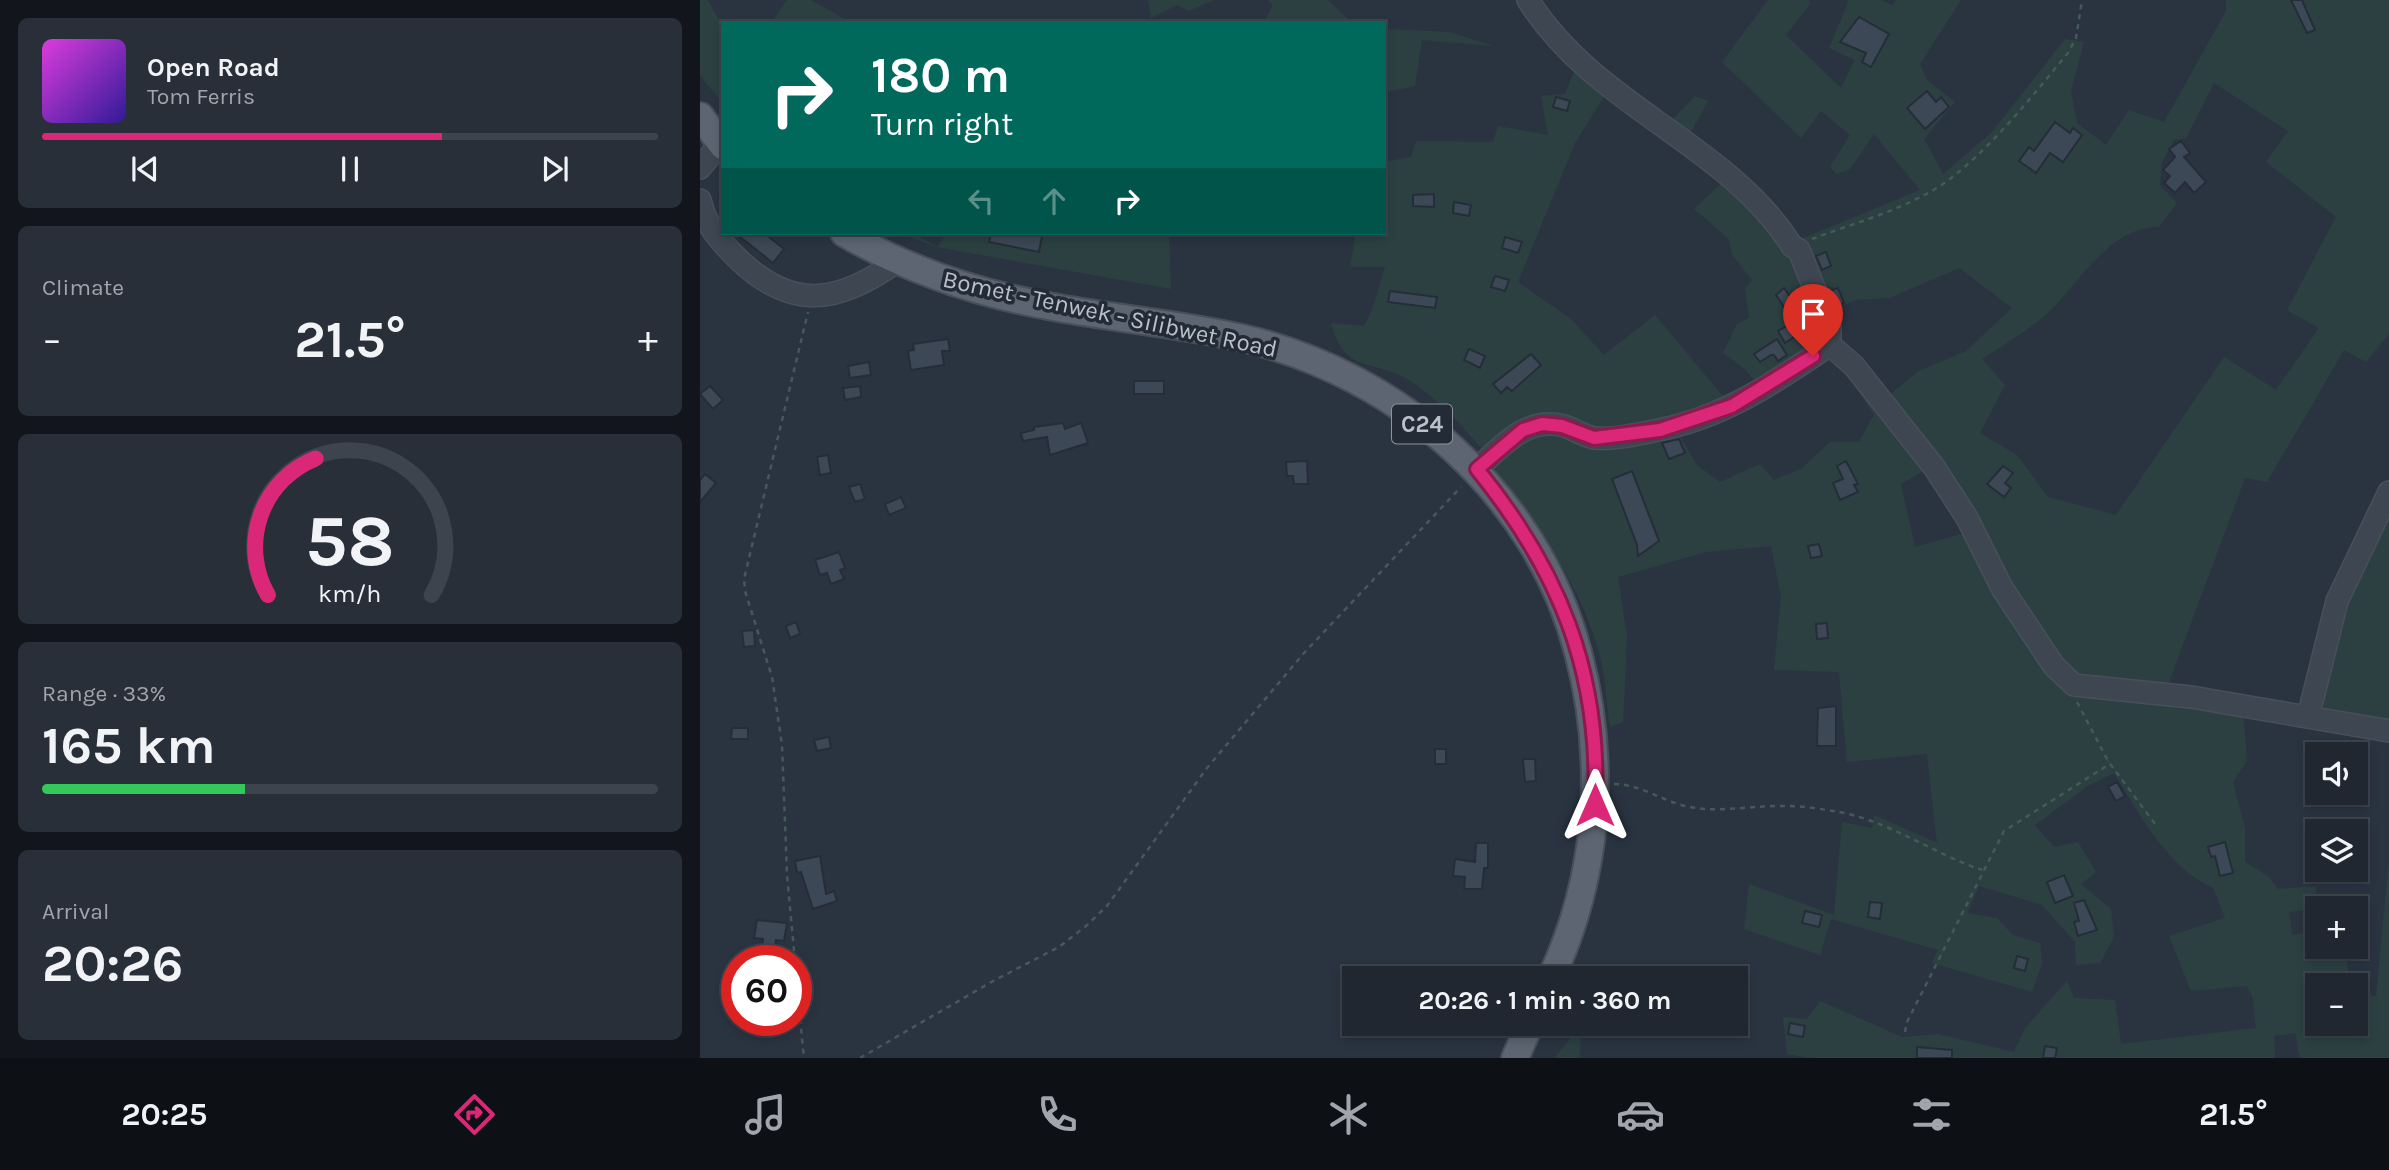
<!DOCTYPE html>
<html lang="en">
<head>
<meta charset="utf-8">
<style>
  body { margin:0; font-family:Karla,sans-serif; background:#282f39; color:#f1f3f6; height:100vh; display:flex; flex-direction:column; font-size:26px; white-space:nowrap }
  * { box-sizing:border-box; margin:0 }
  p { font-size:23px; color:#a2a5ab }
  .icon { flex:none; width:38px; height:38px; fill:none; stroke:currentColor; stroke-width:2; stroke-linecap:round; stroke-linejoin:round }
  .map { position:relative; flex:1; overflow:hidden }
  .sheet { display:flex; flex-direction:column; gap:18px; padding:18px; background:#12151b; width:700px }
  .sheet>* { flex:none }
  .banner { position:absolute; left:21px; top:21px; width:665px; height:214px; border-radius:0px; box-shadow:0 4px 10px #0003,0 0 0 2px #3d444d; background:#00695c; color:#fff; overflow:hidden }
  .buttons { position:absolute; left:1605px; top:742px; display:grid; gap:14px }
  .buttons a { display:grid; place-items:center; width:63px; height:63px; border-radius:0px; background:#202731; box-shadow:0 4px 10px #0003,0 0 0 2px #3d444d; font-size:35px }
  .speed { position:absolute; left:21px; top:945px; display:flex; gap:14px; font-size:35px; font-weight:700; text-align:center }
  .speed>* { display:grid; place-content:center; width:91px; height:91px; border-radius:50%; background:#202731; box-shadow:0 4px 10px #0003,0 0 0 2px #3d444d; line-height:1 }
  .speed .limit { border:10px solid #d22; background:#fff; color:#111 }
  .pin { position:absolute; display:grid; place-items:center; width:60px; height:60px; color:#fff; margin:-72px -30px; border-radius:50% 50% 50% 0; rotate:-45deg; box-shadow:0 0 7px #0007 }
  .pin .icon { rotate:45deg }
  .me { position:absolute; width:77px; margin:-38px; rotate:0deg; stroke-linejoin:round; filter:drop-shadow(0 0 5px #0008) }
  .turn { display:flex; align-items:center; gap:24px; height:147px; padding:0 35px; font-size:32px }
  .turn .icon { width:91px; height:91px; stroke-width:2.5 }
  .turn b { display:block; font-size:49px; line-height:60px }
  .lanes { display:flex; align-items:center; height:66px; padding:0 35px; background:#0003; justify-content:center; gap:35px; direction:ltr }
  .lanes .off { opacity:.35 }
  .big { font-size:52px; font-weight:700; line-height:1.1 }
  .sheet .card { flex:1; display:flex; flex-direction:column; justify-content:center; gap:10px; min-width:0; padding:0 24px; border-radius:10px; background:#282f39 }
  .sheet .dial { align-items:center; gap:0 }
  .dial svg { height:182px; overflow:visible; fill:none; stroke:#3d444d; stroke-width:7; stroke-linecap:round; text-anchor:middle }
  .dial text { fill:#f1f3f6; stroke:none }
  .song { display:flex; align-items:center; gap:21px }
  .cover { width:84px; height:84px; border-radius:10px; background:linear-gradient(135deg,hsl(300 70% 55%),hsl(250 70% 35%)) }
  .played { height:7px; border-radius:4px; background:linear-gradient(90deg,#db2777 65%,#3d444d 65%) }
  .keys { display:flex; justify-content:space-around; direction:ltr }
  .heat { display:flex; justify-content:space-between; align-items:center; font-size:38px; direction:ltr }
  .charge { height:10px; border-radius:5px; background:linear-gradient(90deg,#34c759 33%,#3d444d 0) }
  .trip { position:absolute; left:642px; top:966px; width:406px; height:70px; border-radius:0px; background:#202731; box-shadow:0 4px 10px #0003,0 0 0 2px #3d444d; font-weight:700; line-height:70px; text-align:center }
  .dock { display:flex; height:112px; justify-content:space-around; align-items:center; background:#0d1014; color:#a2a5ab }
  .dock .icon { width:49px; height:49px }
  .dock .active { color:#db2777 }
  .dock b { font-size:32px; color:#f1f3f6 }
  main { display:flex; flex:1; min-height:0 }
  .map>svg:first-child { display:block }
  .green { fill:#2c4042; fill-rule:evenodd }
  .building { fill:#3d4856; stroke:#252d38; stroke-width:2 }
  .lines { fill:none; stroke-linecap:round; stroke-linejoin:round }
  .minor-casing { stroke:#484f5a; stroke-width:24 }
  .major-casing { stroke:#484f5a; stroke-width:30 }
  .path { stroke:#45595a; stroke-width:2.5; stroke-dasharray:5 5; stroke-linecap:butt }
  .minor { stroke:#3e4651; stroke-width:21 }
  .major { stroke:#5c6571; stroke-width:26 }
  .route-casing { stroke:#8e194d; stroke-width:18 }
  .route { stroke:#db2777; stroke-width:12 }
  .labels { text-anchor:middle; stroke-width:7; stroke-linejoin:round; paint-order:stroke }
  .shield { fill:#232b36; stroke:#8d949e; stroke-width:2 }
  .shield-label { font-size:23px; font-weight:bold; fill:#bbc1cb }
  .street-label { font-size:24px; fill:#bbc1cb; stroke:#232b36 }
</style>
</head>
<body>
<main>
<section class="sheet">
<div class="card">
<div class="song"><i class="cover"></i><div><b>Open Road</b><p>Tom Ferris</p></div></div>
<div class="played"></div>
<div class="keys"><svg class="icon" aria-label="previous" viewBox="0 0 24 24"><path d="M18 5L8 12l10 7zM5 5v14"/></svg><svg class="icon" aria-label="pause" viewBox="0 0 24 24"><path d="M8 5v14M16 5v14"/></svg><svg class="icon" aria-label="next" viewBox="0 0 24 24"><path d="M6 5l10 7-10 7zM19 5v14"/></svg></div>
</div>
<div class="card"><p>Climate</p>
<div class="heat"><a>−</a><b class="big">21.5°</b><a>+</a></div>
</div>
<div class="card dial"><svg viewBox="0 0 100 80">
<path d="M14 69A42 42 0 1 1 86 69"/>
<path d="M14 69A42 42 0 0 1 35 9" stroke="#db2777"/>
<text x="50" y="56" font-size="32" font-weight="700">58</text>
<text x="50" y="72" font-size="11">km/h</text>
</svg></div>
<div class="card"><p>Range · 33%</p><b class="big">165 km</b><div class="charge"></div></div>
<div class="card"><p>Arrival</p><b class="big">20:26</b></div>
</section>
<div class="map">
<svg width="1689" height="1058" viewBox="0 0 1689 1058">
  <rect width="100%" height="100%" fill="#2a3441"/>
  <path class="green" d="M0,0h8l15,28v76l-23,-29z
    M87,0h24l41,23h-81z
    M448,0h66l-25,11 -12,-6 -26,13z
    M568,0h60l19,18 15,5h-98l9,-18z
    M1068,0h41l1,4 -24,31 55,53 14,-28 -26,-12 20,-48h32l11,5 4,-5h65l-41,64 7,16 28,22 -31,37 19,35 49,-42 73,-93 19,3 -13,49 6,32 29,22 23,-35 35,12 62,-111v-11h163v334l-23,28 -22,-12 -77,132 -22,-4 -77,207 74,13 5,63 -14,21 12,46v34l24,15 9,12 38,-3v23l-27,3 3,23 25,-4v16h28l5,38h-33v39h39v-31l20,3 13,-135v197h-89l-5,-25 -21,3 1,22h-465l-23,-4 -4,-37 24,2 13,-18 82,36 36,-3 76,18 11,-24 42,-47 7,17 41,2 6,44 135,-16 -3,-30 -6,-12 -56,5 -22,-55 56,-18 -12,-30c-47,-22 -72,-72 -99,-115l-26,13 -53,39 19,22 24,-5 18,30 -15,12 30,25 3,28 -14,26 -24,2 -1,-23 -33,-37 -63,-19 -12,27 30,5 16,17 27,8 2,21 -10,28 -100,-29 6,-13 -107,-31 -11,36 -76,-26 5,-45 85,31 8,-93 30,6 2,-13 63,28 -10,-89 -80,8 -8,-90 -65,-2 7,-73 -10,-51 -65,6 -88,25 9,60 -4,85 -13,5c-4,-24 -4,-51 -11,-75 -20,-70 -61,-126 -104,-182 8,-13 16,-24 30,-31 28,-16 116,-9 151,-9l21,35 23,17 40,-18 14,16 27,-11 29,-27h29l15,-27 -35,-53 7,-19 45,51 26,-22 49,-21 46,-43 -53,-40 -70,30 -33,2 -26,11 -31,-71 121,-50 -46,-56 -24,35 -13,5 -7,-7 20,-32 -29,-24 -20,27 -79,-76zM1514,83l74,48 -22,31 70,55 -49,93 32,18 -43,62 -52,-33 -108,158 -68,-18 -31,-42 -37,-22 25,-48 -23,-26c20,-13 41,-26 59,-40 35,-29 66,-93 118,-92l18,-24 -17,-18 2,-23 12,-22 12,-2zM1225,470l54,59 -64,18 -14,-63z
    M684,29l65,3 45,14 -72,-6 -7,46 -29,6 -2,18z
    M876,67l29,28 -30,48 -57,139 53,37 33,36 51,-40 72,86 -75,24 -55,7 -44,-16 -64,32 -9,-1c-22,-25 -43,-49 -71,-67 -37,-22 -64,-5 -78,-57l33,3 8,-16 13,-43h-35l6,-34h28v-71l27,-5 5,-16 77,1 5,-16 50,9 -7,-39 24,-2z
    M995,96l13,5 -18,33 -19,-13z
    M1027,178l59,69 40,87 -4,9 -64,42 -13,-16 -22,-16 14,-29 12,-6 -4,-29 7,-9 -20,-25 -3,-16 -35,-30z
    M197,233h17l23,14 10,-14h222l2,56 -234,-42z
    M1689,491v251l-68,-14 10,-78 19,-67z
    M881,1024l-1,34h-25z"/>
  <path class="building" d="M1591,0h11l13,30 -8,3z
    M1159,17l30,17 -18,33 -9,-5 4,-9 -26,-11z
    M1227,91l9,11 5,-5 8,10 -24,22 -18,-21z
    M856,97l14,4 -3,10 -14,-4z
    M1355,122l15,11 3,-5 9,7 -19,27 -13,-9 -14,20 -17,-12 10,-14 5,4z
    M1481,141l9,12 -6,4 22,25 -12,11 -9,-11 -10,11 -11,-10 6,-7 -7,-6 12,-13 -6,-8z
    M734,194v13l-21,-1v-11z
    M754,202l17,3 -2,11 -16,-3z
    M35,233h29l20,16 -11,14z
    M291,233l51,3 -3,16 -50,-10z
    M805,237l17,5 -4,11 -16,-5z
    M1126,252l5,14 -9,4 -6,-14z
    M795,276l14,4 -4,11 -14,-4z
    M1084,288l9,13 -9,6 -8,-12z
    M1138,288l6,15 -8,4 -7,-16z
    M690,291l47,6 -2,11 -47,-6z
    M1087,326l7,11 -9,6 -7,-12z
    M248,339l2,12h-8l2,14 -33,5 -3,-19 6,-1 -1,-6z
    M1077,339l10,16 -9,6 -4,-6h-3l-11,7 -6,-8z
    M769,349l16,7 -5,12 -16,-8z
    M831,354l10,11 -29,26 -5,-4 -6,6 -8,-9z
    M169,362l2,13 -21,3 -2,-12z
    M434,381h30v13h-30z
    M10,386l13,14 -10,9 -13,-15z
    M160,386l1,11 -16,3 -2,-12z
    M363,423l2,6 16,-6 7,20 -38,12 -3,-18 -24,4 -2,-8 13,-3v-3z
    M979,439l6,14 -16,6 -7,-16z
    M128,455l3,18 -11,2 -3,-18z
    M607,461l1,23h-14l-1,-8h-6l-1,-14z
    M1146,461l12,23 -4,1 4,7 -18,8 -7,-17 10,-4 -6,-13z
    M1303,466l10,7 -8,10 6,5 -7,9 -17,-13z
    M932,471l27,70 -21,15 -1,-11 -25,-66z
    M5,474l11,9 -16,19v-22z
    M160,484l5,15 -10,3 -6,-15z
    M201,497l5,11 -17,7 -4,-11z
    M1119,544l3,12 -11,2 -3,-12z
    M139,552l6,16 -5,2 4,9 -13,5 -4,-11 -7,2 -5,-15z
    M96,622l4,12 -10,4 -4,-12z
    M1127,623l1,15 -11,1 -1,-15z
    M54,630l1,16 -11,1 -2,-16z
    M1136,706v40h-19l1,-38z
    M32,728h16v11h-17z
    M129,737l2,11 -14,3 -3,-11z
    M735,749h11v15h-11z
    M823,759h12l1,22 -11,1z
    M1417,782l8,14 -9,5 -8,-14z
    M1525,842l8,31 -13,3 -5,-20 -4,1 -3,-10z
    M776,843h12v25h-4l-2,21h-18l1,-12 -12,-1 2,-17 20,3z
    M120,856l6,38 8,-3 3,10 -24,8 -12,-37 -4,1 -2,-12z
    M1364,875l9,21 -18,7 -8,-21z
    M1384,900l13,30 -19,6 -4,-14 5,-1 -5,-18z
    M1170,902l12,1 -2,16 -12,-2z
    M1105,911l17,4 -3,12 -17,-4z
    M57,920l30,3 -3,18 -8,-1 -1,8 -13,-2 1,-7 -9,-1z
    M1317,956l11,3 -3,12 -11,-3z
    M1090,1023l15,3 -2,11 -15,-3z
    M1345,1046l12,2 -2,10h-12z
    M1217,1047l35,3v8h-35z"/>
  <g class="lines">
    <defs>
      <path id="minor" d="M828,0c67,107 198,142 264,246l7,4 31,78v17
        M0,168l20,-24
        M0,200c6,26 19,40 37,58 54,53 101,46 159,4
        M1130,345l24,21 80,101 33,51 35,70 52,78 20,19 117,12 198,34
        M777,469c25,-23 50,-53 87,-43 10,3 20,10 30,12 19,2 45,-4 64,-8 65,-12 119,-49 172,-85
        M1608,717l29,-116 52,-109"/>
      <path id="major" d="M0,116l23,30
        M144,233c67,39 138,62 215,75 61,11 122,16 183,30 157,36 295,156 336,314 29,109 21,223 -27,326
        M815,1058l15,-34"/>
    </defs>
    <use href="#minor" class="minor-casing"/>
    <use href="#major" class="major-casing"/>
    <path class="path" d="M1112,239c45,-17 99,-31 138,-60 45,-35 82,-83 118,-126l8,-15 6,-38
      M1377,702l31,59 50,67
      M914,784c27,0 49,18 76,23 32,6 63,-2 96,-1 17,0 36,3 53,6 50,9 95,42 143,58
      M95,961l-8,-86 -5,-130 -10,-68 -27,-86 -1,-12 64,-267
      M96,979l8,79
      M1205,1032l2,-10 97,-191 101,-64 3,-6
      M160,1058l133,-77 66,-34 27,-21 21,-20 100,-138 97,-115 157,-166"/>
    <use href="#minor" class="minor"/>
    <use href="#major" class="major"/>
  </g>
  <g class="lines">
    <defs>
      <path id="route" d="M895,805c6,-133 -36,-235 -118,-336l46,-39 19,-6 20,2 32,12 66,-8 72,-24 81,-50"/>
    </defs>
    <use href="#route" class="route-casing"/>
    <use href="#route" class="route"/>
  </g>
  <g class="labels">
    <rect class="shield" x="692" y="404.5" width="60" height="39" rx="5"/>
    <g class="shield-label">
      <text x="722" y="432">C24</text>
    </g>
    <g class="street-label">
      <text transform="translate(410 314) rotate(12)" y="8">Bomet - Tenwek - Silibwet Road</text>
    </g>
  </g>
</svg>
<div class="buttons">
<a><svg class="icon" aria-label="sound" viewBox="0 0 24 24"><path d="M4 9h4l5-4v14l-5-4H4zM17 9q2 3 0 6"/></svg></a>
<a><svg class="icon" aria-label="layers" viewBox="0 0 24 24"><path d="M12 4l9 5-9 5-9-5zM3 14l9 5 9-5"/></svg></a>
<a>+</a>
<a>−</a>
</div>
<div class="speed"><div class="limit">60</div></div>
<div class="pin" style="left:1113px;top:356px;background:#d93025"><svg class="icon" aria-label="arrive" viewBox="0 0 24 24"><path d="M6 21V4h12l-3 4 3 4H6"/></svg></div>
<svg class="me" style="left:895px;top:805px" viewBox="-20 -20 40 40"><path d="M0-17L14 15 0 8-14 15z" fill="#db2777" stroke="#fff" stroke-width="4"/></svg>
<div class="trip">20:26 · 1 min · 360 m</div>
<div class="banner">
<div class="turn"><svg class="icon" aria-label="right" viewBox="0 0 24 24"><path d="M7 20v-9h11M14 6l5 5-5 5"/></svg><div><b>180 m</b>Turn right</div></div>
<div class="lanes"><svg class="icon off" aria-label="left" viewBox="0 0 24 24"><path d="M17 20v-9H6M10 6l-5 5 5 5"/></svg><svg class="icon off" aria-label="ahead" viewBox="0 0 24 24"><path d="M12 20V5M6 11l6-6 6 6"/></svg><svg class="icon" aria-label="right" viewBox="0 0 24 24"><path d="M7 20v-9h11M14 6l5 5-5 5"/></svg></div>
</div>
</div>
</main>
<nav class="dock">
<b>20:25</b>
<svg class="icon active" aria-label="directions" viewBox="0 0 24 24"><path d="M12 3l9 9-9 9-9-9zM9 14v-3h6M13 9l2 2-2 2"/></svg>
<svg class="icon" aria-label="music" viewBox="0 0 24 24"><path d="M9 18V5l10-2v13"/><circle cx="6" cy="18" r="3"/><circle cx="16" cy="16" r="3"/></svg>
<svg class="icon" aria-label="phone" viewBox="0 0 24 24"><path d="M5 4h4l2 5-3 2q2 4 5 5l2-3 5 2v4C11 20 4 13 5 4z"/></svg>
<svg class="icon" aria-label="climate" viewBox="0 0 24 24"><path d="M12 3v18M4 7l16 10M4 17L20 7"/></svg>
<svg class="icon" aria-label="car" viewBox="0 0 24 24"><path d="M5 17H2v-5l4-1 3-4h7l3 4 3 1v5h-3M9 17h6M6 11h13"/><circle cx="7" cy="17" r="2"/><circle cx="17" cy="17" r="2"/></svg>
<svg class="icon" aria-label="filters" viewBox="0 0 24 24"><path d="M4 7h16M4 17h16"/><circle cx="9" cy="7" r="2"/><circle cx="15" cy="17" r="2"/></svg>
<b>21.5°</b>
</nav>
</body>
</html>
